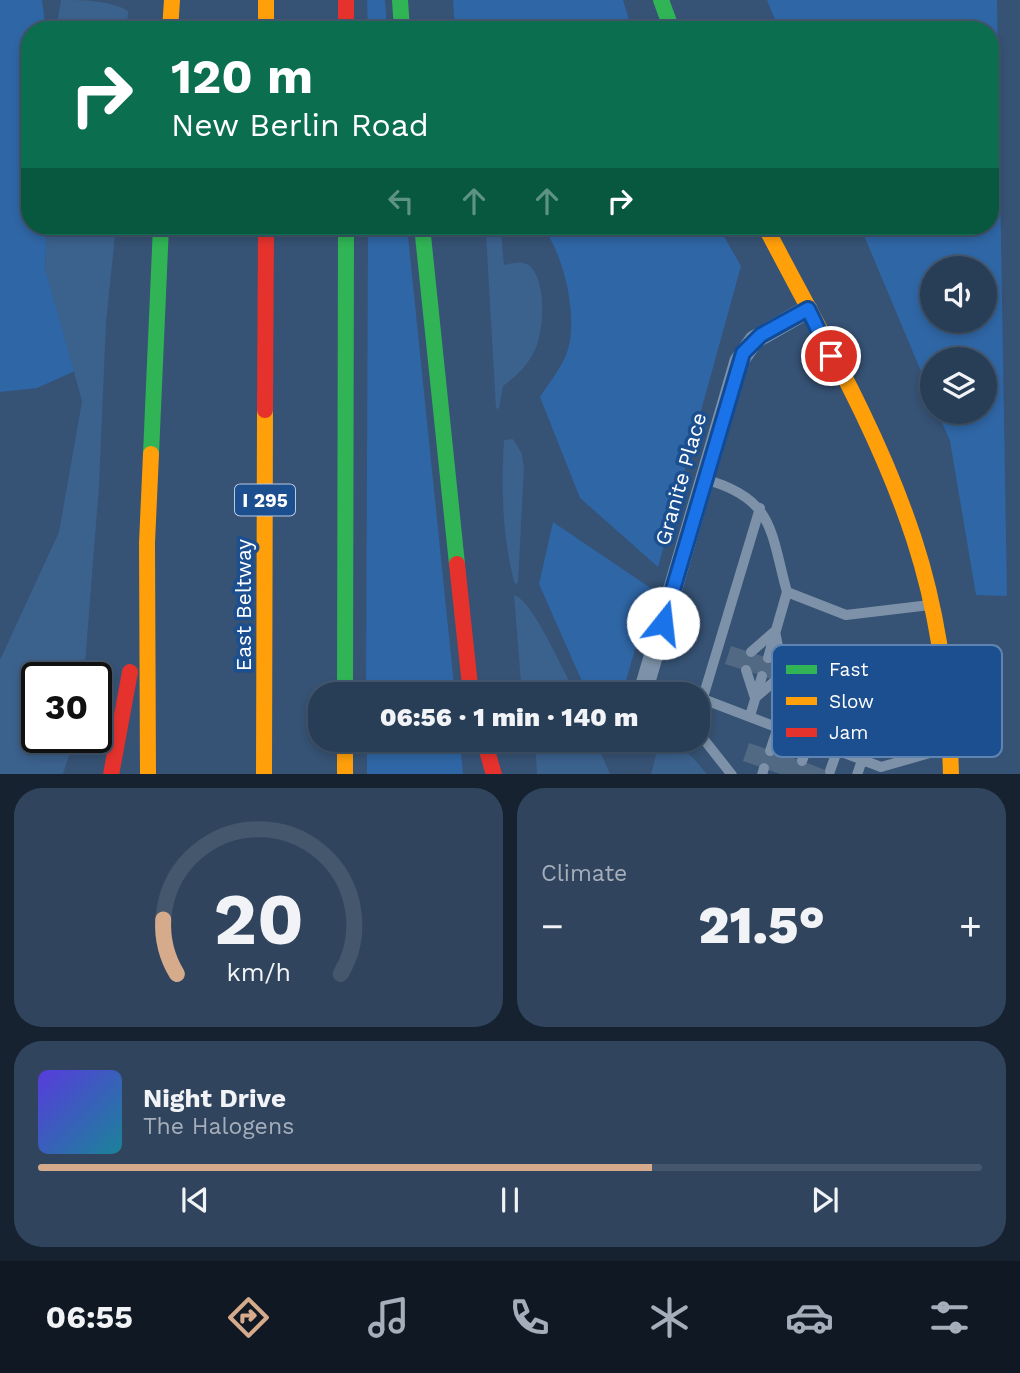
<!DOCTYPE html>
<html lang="en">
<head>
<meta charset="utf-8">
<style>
  body { margin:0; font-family:"Work Sans",sans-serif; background:#30455d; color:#f1f3f6; height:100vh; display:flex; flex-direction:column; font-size:26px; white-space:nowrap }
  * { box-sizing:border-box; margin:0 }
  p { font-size:23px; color:#a5aeba }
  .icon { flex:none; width:38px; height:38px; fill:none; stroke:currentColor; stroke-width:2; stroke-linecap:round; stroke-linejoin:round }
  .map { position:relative; height:774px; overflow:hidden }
  .sheet { display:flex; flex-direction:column; gap:14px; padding:14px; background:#162230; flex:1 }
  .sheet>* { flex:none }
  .banner { position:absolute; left:21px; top:21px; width:978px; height:214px; border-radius:28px; box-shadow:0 4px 10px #0003,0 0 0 2px #44576d; background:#0b6e4f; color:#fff; overflow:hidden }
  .fabs { position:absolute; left:920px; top:256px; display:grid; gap:14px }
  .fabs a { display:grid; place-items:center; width:77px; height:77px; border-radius:50%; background:#283e57; box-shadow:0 4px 10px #0003,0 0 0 2px #44576d; font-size:35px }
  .speed { position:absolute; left:21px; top:662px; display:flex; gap:14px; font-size:35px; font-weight:700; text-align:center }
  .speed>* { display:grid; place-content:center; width:91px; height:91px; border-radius:50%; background:#283e57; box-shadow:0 4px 10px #0003,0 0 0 2px #44576d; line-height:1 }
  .speed .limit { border:4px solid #111; border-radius:10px; background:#fff; color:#111 }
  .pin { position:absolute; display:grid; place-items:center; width:60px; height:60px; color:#fff; margin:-30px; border:4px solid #fff; border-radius:50%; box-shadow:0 2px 7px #0007 }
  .me { position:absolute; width:77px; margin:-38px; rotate:16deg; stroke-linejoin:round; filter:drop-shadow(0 0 5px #0008) }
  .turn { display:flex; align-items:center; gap:24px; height:147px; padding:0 35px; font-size:32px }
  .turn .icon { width:91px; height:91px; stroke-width:2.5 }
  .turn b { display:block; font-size:49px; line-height:60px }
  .lanes { display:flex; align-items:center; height:66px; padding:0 35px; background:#0003; justify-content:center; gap:35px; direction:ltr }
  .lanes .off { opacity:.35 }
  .big { font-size:52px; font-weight:800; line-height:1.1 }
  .sheet .tile { flex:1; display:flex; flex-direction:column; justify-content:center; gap:10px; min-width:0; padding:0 24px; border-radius:28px; background:#30455d }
  .sheet .dial { align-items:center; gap:0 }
  .dial svg { height:182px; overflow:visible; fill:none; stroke:#44576d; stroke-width:7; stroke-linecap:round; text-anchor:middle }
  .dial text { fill:#f1f3f6; stroke:none }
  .song { display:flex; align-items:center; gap:21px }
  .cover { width:84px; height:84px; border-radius:10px; background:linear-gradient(135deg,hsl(250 70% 55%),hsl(190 70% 35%)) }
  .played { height:7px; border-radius:4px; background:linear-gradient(90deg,#d6ab8b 65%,#44576d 65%) }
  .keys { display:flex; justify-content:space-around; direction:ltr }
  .heat { display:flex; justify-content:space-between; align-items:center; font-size:38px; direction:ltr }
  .sheet .tiles { flex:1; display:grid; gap:14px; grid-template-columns:1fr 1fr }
  .tile:last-child { grid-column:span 2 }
  .trip { position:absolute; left:308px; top:682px; width:402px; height:70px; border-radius:28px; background:#283e57; box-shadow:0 4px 10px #0003,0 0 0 2px #44576d; font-weight:800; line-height:70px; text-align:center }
  .menu { display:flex; height:112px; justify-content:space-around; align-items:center; background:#101923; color:#a5aeba }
  .menu .icon { width:49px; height:49px }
  .menu .current { color:#d6ab8b }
  .menu b { font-size:32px; color:#f1f3f6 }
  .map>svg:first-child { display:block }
  .green { fill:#2f66a5; fill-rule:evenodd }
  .water { fill:#3b618d }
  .building { fill:#526984 }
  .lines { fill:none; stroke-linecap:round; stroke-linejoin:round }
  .lane { stroke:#7d92a8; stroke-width:10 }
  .street { stroke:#7d92a8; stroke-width:19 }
  .fast { stroke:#30b455; stroke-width:16 }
  .slow { stroke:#ff9f0a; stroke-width:16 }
  .jam { stroke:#e5322d; stroke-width:16 }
  .route-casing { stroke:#114b97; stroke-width:18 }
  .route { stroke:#1a73e8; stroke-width:12 }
  .labels { text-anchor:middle; stroke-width:7; stroke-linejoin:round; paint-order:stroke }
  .shield { fill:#1b4f8f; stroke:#bbcadd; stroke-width:2 }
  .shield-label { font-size:19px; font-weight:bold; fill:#fff }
  .street-label { font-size:21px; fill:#fff; stroke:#1b4f8f }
  .key { fill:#1b4f8f; stroke:#5f84b1; stroke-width:2 }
  .key-label { font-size:19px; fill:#fff }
</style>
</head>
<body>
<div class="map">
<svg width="1020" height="775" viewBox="0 0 1020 775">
  <rect width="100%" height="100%" fill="#365274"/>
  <path class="green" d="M0,0h42l4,30h-16v196h17l-2,42 30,103 -38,17 -37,4z
    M367,0h18l2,30h-19z
    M453,0h170l9,30h-177z
    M767,0h230l10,596 -31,-1 -26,-154 -13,-30h48v-52h-52v41l-73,-174h130v-196h-211zM933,268h52v52h-52z
    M368,226h39l48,469h-89z
    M542,226h176l23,40 -83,301 -78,-69 -40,-101c8,-13 20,-27 26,-42 14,-33 -2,-102 -24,-129z
    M553,522l99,67 -30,106h-34l-49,-111z
    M367,740h93l3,34h-96z"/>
  <path class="water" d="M61,0c22,0 49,0 67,11l-1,19h-71z
    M47,226h69l-10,97 -7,163 -15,191h-47v60h38l-12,37h-63v-114l59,-128 23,-131 -37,-133z
    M501,233l3,32c8,-2 18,-5 26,1 17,16 14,64 5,84 -7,15 -18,26 -32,36l-4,23 -3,-1 -10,-173z
    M513,439l9,15 2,14 -6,115 -3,1c-13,-45 -14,-97 -11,-144z
    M514,595c19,6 45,68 56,87l6,6 1,7h-55z
    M535,740h60l15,34h-73z
    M660,740c20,0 35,20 47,34h-56z"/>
  <path class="building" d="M731,646l65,21 5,-16 97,32 -16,48 -97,-31 5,-15 -65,-21z
    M749,743l53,18 36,14h-55l-40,-14z"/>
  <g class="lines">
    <path class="lane" d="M704,479c70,19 66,51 83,113l59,23 84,-10
      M751,652l24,-21 6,31
      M768,658l19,-66
      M746,670l9,28 21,-18
      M703,699l178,68 66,-19
      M698,714l62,-206
      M750,716l12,-40
      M698,732l34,43
      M770,751l8,-24
      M802,761l8,-22
      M830,771l7,-20
      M762,775l2,-7
      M857,775l5,-15"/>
    <path class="street" d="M642,695l97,-334 15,-21 54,-31"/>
    <path class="fast" d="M400,0l2,30
      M661,0l11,30
      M422,226l35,338
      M151,454l10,-228
      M345,695l1,-469"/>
    <path class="slow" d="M266,0v30
      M170,30l2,-30
      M765,226c53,102 113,203 149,313 25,76 35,156 37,236
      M345,740v35
      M148,775l-1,-232 4,-89
      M264,775l1,-365"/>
    <path class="jam" d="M346,0v30
      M265,410l1,-184
      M457,564l14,131
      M484,740l10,35
      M111,775l19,-103"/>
  </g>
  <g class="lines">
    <defs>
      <path id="route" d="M663,623l80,-270 18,-18 47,-26 23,47"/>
    </defs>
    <use href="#route" class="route-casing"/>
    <use href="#route" class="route"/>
  </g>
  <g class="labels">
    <rect class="shield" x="235" y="484.5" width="60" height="31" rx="5"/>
    <g class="shield-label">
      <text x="265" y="507">I 295</text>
    </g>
    <g class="street-label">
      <text transform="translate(681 479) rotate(-74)" y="7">Granite Place</text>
      <text transform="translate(244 605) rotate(-90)" y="7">East Beltway</text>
    </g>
  </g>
  <rect x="772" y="645" width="230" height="112" rx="10" class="key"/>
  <rect x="786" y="665" width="31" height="9" fill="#30b455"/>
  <rect x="786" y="697" width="31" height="8" fill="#ff9f0a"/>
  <rect x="786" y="728" width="31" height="9" fill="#e5322d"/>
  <g class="key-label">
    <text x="829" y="676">Fast</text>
    <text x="829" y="708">Slow</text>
    <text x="829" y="739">Jam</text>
  </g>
</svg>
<div class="fabs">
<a><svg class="icon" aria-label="sound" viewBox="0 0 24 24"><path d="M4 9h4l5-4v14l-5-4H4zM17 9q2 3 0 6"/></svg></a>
<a><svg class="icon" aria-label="layers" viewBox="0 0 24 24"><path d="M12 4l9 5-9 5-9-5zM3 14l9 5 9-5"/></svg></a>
</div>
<div class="speed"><div class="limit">30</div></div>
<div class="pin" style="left:831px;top:356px;background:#d93025"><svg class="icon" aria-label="arrive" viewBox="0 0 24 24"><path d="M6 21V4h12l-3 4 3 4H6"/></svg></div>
<svg class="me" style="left:663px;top:623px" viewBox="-20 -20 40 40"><circle r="19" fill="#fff"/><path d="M0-13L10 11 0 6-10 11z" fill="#1a73e8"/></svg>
<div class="trip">06:56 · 1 min · 140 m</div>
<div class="banner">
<div class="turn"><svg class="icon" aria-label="right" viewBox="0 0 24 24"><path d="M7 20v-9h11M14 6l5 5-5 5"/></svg><div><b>120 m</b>New Berlin Road</div></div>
<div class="lanes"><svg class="icon off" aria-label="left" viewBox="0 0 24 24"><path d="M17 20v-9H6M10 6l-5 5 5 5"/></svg><svg class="icon off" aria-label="ahead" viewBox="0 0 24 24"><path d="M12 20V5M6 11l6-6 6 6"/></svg><svg class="icon off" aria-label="ahead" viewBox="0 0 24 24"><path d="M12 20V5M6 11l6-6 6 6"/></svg><svg class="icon" aria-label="right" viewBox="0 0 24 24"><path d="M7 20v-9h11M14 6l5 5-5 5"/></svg></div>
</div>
</div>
<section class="sheet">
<div class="tiles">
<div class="tile dial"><svg viewBox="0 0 100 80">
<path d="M14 69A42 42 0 1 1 86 69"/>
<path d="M14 69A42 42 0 0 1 8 45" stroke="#d6ab8b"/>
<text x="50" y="56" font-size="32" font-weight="700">20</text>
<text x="50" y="72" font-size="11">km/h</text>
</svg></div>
<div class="tile"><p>Climate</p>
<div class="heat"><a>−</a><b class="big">21.5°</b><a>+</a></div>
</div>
<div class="tile">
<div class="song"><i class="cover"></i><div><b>Night Drive</b><p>The Halogens</p></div></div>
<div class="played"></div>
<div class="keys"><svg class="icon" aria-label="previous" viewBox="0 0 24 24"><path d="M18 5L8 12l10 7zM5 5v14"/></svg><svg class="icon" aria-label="pause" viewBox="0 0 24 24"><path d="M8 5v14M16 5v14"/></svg><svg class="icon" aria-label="next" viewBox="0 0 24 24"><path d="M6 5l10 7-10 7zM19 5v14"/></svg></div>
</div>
</div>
</section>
<nav class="menu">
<b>06:55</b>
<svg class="icon current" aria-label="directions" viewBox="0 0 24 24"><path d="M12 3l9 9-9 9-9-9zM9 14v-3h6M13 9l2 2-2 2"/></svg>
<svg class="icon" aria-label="music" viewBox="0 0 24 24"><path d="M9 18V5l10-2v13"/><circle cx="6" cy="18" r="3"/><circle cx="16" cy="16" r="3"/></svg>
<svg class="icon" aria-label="phone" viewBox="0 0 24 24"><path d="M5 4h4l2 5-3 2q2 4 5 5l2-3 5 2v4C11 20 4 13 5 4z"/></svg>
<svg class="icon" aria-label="climate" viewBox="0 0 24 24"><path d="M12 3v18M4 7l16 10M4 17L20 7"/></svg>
<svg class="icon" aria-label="car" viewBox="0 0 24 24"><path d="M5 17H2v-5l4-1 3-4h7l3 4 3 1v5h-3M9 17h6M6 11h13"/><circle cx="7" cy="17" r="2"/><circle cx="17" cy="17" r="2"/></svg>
<svg class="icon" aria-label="filters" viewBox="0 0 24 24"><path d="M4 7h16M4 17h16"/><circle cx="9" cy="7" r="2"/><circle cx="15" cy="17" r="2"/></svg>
</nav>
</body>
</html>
